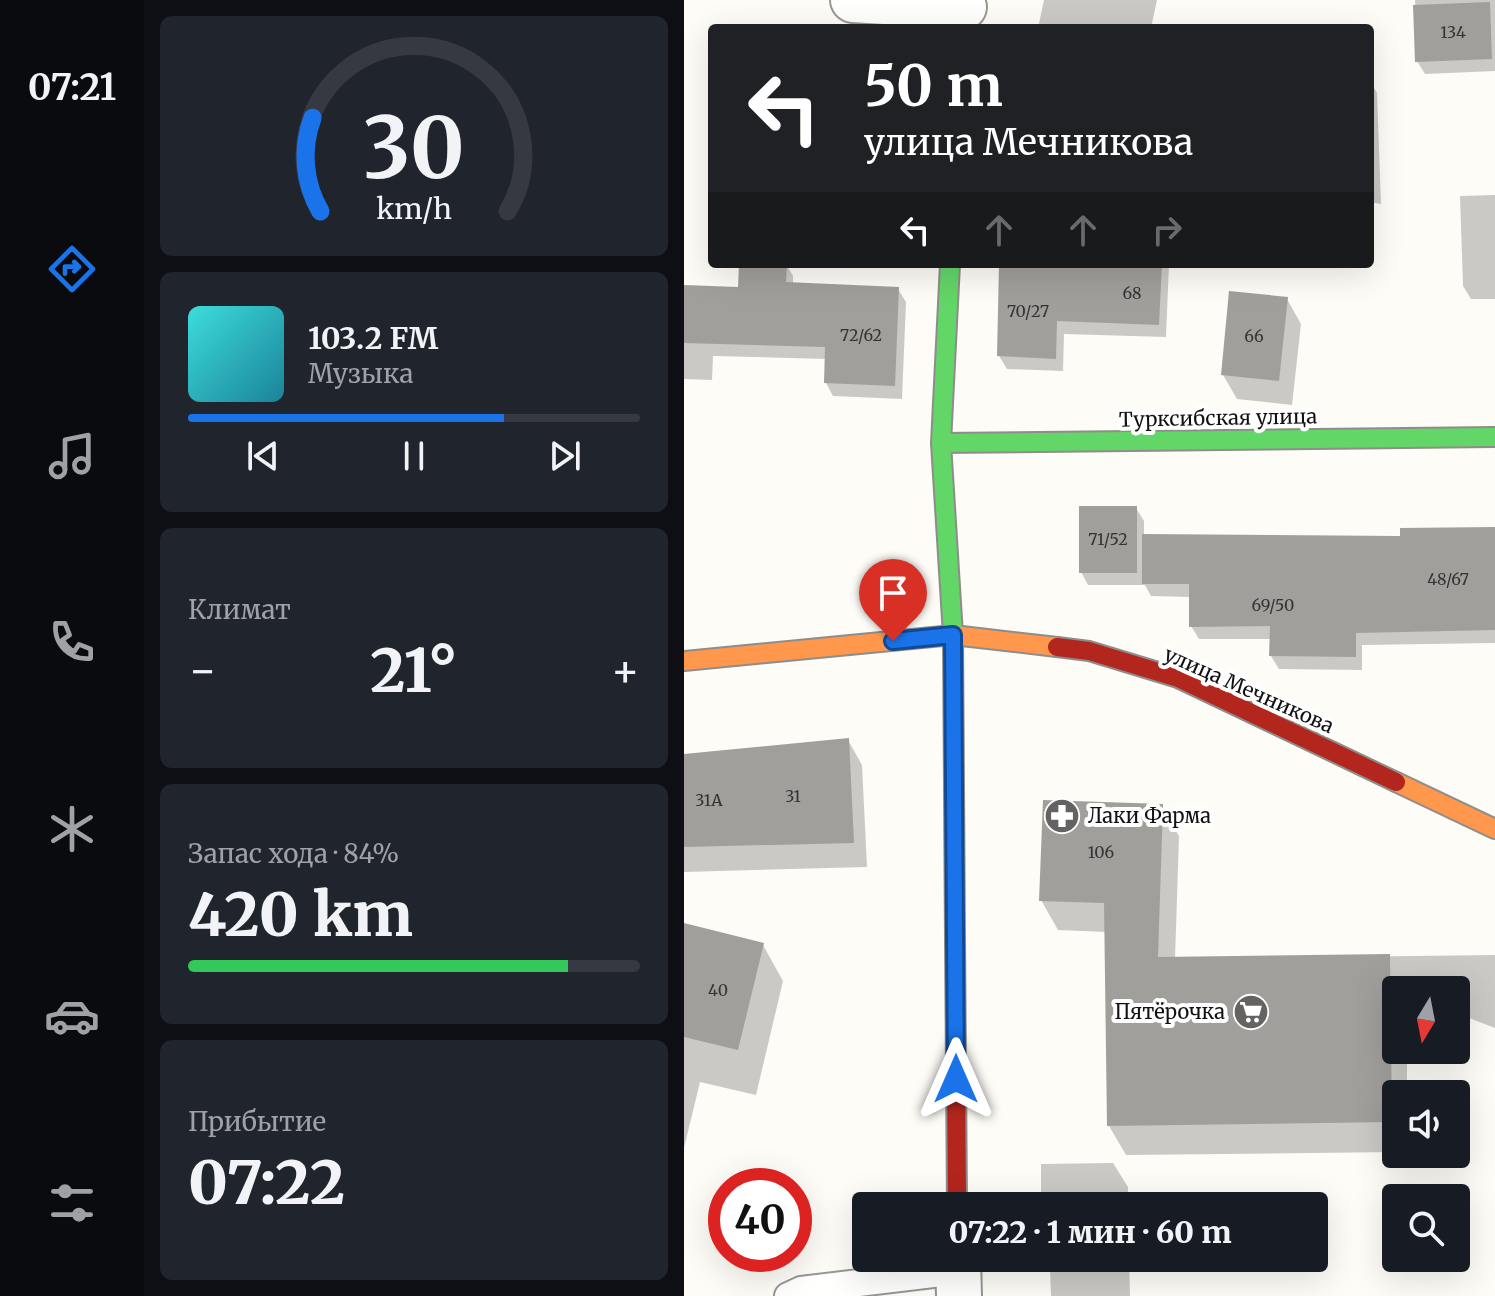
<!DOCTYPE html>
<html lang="ru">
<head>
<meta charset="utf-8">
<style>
  body { margin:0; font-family:Merriweather,serif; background:#20242c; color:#f1f3f6; height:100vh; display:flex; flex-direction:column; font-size:30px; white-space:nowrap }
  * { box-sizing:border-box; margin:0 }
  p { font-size:26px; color:#9ea1a6 }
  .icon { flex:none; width:44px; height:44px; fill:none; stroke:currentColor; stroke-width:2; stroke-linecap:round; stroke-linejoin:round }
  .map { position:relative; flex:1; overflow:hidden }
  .panel { display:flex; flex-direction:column; gap:16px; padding:16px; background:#0d0f14; width:540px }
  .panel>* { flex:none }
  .top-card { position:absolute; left:24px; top:24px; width:666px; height:244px; border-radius:8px; box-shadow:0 8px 32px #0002; background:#202124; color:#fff; overflow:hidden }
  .needle { width:52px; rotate:190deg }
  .fabs { position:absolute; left:698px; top:976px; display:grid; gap:16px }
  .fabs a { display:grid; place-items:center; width:88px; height:88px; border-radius:8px; background:#171b24; box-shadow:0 8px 32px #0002; font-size:40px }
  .speed { position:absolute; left:24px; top:1168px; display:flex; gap:16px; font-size:40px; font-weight:700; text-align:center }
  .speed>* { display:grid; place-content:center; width:104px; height:104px; border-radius:50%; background:#171b24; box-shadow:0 8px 32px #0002; line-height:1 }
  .speed .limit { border:12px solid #d22; background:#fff; color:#111 }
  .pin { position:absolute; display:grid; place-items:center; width:68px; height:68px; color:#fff; margin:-82px -34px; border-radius:50% 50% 50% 0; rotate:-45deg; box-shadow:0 0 8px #0007 }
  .pin .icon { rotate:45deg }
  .me { position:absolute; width:88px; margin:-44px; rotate:0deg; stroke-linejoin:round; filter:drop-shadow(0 0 6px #0008) }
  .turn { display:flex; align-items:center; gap:28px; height:168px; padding:0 24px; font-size:36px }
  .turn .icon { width:104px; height:104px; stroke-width:2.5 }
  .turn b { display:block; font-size:56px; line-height:68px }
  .lanes { display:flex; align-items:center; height:76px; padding:0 24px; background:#0003; justify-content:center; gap:40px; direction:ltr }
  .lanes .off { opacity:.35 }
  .big { font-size:60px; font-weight:800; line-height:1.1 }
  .panel .card { flex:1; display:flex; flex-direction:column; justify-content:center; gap:12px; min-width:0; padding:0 28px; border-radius:12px; background:#20242c }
  .panel .dial { align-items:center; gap:0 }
  .dial svg { height:208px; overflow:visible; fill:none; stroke:#363941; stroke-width:7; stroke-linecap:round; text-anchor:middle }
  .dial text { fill:#f1f3f6; stroke:none }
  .song { display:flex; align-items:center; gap:24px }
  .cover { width:96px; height:96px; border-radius:12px; background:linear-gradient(135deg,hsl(180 70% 55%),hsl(190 70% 35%)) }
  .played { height:8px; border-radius:4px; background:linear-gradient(90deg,#1a73e8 70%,#363941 70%) }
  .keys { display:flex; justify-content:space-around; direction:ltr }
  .heat { display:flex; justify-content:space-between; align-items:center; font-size:44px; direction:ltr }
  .charge { height:12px; border-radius:6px; background:linear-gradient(90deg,#34c759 84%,#363941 0) }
  .trip { position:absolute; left:168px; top:1192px; width:476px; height:80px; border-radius:8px; background:#171b24; box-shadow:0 8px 32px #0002; font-weight:800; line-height:80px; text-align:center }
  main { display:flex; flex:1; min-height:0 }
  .tabs { display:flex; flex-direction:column; width:144px; justify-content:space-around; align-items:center; background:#090b0e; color:#9ea1a6 }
  .tabs .icon { width:56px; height:56px }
  .tabs .selected { color:#1a73e8 }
  .tabs b { font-size:36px; color:#f1f3f6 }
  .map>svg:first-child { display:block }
  .shadow { fill:#0003 }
  .building { fill:#a19f9c }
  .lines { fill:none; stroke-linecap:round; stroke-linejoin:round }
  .lane-casing { stroke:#979795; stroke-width:30 }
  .street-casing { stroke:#979795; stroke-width:48 }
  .fast-casing { stroke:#8e8d8b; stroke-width:22 }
  .slow-casing { stroke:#8e8d8b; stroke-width:22 }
  .jam-casing { stroke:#8e8d8b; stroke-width:22 }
  .lane { stroke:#fffffe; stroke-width:26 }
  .street { stroke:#fffffe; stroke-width:44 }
  .fast { stroke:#63d668; stroke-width:18 }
  .slow { stroke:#ff974d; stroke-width:18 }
  .jam { stroke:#b3261e; stroke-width:18 }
  .route-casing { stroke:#114b97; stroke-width:20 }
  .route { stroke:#1a73e8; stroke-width:14 }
  .labels { text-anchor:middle; stroke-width:8; stroke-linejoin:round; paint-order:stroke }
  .number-label { font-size:16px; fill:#353434 }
  .street-label { font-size:20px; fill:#111; stroke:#fff }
  .poi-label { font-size:20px; fill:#111; stroke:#fff; text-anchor:start }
</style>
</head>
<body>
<main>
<nav class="tabs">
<b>07:21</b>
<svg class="icon selected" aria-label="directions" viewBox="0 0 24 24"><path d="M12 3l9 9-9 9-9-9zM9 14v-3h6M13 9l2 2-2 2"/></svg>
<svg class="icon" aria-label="music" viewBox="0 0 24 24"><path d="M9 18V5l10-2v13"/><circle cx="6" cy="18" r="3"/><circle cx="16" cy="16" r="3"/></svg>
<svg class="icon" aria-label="phone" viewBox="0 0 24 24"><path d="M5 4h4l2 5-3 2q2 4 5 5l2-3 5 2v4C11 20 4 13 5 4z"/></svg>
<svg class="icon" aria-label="climate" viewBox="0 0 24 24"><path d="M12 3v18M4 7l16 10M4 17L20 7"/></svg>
<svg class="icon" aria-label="car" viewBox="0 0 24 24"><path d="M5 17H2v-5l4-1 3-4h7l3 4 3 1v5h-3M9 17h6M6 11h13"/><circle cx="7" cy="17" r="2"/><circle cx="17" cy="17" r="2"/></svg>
<svg class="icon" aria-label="filters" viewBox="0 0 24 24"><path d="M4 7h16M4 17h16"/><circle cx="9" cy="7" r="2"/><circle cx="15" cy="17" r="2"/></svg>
</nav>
<section class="panel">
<div class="card dial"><svg viewBox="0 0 100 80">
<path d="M14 69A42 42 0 1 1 86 69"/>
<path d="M14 69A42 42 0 0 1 11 33" stroke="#1a73e8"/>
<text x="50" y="56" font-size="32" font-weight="700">30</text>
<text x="50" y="72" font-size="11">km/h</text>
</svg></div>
<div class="card">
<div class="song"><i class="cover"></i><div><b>103.2 FM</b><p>Музыка</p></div></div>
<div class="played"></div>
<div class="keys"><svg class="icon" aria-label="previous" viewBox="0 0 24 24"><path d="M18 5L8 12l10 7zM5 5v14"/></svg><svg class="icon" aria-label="pause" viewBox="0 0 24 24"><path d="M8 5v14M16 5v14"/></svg><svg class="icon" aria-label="next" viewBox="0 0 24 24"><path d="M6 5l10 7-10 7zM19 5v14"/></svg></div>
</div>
<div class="card"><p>Климат</p>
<div class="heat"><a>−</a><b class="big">21°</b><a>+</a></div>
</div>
<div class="card"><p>Запас хода · 84%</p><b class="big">420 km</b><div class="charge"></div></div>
<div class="card"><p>Прибытие</p><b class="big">07:22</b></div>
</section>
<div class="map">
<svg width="811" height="1296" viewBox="0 0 811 1296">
  <rect width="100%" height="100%" fill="#fdfcf7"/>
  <path class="shadow" d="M360,0h113l-6,28h-113z
    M731,0h80v71l-70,3 -8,-13z
    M686,81l7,12 4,111 -11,-2z
    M811,195v104h-24l-8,-13 -3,-90z
    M57,264h45l7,12v8l105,5 8,13 -4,97 -69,-3 -7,-13 1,-24 -114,-3 -1,24 -28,-1v-92l56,2z
    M422,264h63l-3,73 -102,-3 -1,37 -56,-2 -8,-13 107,-88z
    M603,299l14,25 -9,81 -55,-6 -14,-24z
    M452,508l8,13v15l258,2 93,-9v114l-133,2v25l-83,-1 -8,-13 1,-17h-73l-8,-13v-29l-40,-1 -6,-11h-57l-7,-13z
    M164,740l14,25 5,102 -183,5v-116z
    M477,806l18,30 -4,123 320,-4v73l-39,-15v-23h-60v60h11v44h-11v58l-270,3 -17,-29 -2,-194 -49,-2 -17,-30z
    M0,925l79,20 20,36 -27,114 -56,-13 -16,66z
    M429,1163l15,24v19h-87v-42z
    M361,1258h84l1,38h-79l-1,-28z"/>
  <path class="building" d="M806,2l2,57 -77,3 -2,-57z
    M55,264h48l-1,18 113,5 -4,99 -71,-3 1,-36 -141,-4v-58l54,2z
    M315,264l105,2v-2h58l-3,61 -102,-4 -1,38 -59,-3z
    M545,291l59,6 -9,84 -58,-6z
    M395,506h58v67h-58z
    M811,527v103l-139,3v24l-87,-1 1,-30 -81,1v-43h-47v-50l258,2v-8z
    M165,738l5,105 -170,4v-93z
    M359,800l120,4 -5,153 232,-3 2,168 -285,4 -3,-223 -65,-2z
    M0,923l80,20 -26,107 -54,-13z"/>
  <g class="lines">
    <defs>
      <path id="lane" d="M104,1296l13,-6 157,-19"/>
      <path id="street" d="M169,0l111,7
        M274,1258l1,38"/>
      <path id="fast" d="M266,264l-9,179 12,192 2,304
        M257,443l554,-6"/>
      <path id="slow" d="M0,661l269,-26 104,12
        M712,782l99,47"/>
      <path id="jam" d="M373,647l32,4 89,27 218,104
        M271,939l2,267"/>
    </defs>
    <use href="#lane" class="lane-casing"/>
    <use href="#street" class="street-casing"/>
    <use href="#fast" class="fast-casing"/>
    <use href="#slow" class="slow-casing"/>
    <use href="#jam" class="jam-casing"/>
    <use href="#lane" class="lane"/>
    <use href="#street" class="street"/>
    <use href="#fast" class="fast"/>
    <use href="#slow" class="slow"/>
    <use href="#jam" class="jam"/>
  </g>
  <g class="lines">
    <defs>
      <path id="route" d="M209,641l60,-6 3,444"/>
    </defs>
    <use href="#route" class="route-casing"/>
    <use href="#route" class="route"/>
  </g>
  <defs>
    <symbol id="pharmacy-disc" viewBox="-11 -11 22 22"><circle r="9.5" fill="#646362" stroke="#fff"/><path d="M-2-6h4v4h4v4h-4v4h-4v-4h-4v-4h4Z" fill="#fff"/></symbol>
    <symbol id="supermarket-disc" viewBox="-11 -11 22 22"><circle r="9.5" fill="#646362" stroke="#fff"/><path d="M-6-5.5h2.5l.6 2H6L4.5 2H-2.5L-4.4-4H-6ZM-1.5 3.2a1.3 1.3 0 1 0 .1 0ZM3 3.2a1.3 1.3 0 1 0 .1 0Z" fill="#fff"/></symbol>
  </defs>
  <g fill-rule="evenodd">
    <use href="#pharmacy-disc" x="358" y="796" width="40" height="40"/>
    <use href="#supermarket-disc" x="547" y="992" width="40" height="40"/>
  </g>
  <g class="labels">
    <g class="number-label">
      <text x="769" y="38">134</text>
      <text x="448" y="299">68</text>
      <text x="344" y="317">70/27</text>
      <text x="177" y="341">72/62</text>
      <text x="570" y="342">66</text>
      <text x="424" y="545">71/52</text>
      <text x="764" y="585">48/67</text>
      <text x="589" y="611">69/50</text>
      <text x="109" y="802">31</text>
      <text x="25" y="806">31А</text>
      <text x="417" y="858">106</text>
      <text x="34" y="996">40</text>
    </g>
    <g class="street-label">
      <text transform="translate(534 418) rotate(-1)" y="7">Турксибская улица</text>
      <text transform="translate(565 690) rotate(24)" y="7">улица Мечникова</text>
    </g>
    <g class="poi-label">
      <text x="404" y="823">Лаки Фарма</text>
      <text x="541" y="1019" text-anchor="end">Пятёрочка</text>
    </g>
  </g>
</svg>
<div class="fabs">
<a><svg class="needle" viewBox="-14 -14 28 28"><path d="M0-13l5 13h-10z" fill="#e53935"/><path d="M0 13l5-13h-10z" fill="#9ea1a6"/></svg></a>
<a><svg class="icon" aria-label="sound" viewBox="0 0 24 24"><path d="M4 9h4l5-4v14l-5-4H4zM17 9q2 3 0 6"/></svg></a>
<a><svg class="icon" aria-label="search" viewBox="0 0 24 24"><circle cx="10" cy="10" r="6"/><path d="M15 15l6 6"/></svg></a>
</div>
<div class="speed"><div class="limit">40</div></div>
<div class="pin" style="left:209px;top:641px;background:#d93025"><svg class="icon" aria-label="arrive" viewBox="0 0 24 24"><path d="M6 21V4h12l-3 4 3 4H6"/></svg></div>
<svg class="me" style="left:272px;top:1079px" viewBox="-20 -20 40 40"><path d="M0-17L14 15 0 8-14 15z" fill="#1a73e8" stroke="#fff" stroke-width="4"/></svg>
<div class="trip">07:22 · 1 мин · 60 m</div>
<div class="top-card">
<div class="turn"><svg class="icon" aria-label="left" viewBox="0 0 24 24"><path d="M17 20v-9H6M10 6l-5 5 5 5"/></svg><div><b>50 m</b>улица Мечникова</div></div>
<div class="lanes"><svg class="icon" aria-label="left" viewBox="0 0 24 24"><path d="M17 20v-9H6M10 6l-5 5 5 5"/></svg><svg class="icon off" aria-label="ahead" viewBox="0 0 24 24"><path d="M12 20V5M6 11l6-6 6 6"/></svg><svg class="icon off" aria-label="ahead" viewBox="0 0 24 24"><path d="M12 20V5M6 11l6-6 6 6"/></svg><svg class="icon off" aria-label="right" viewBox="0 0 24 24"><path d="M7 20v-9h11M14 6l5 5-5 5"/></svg></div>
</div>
</div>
</main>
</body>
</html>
